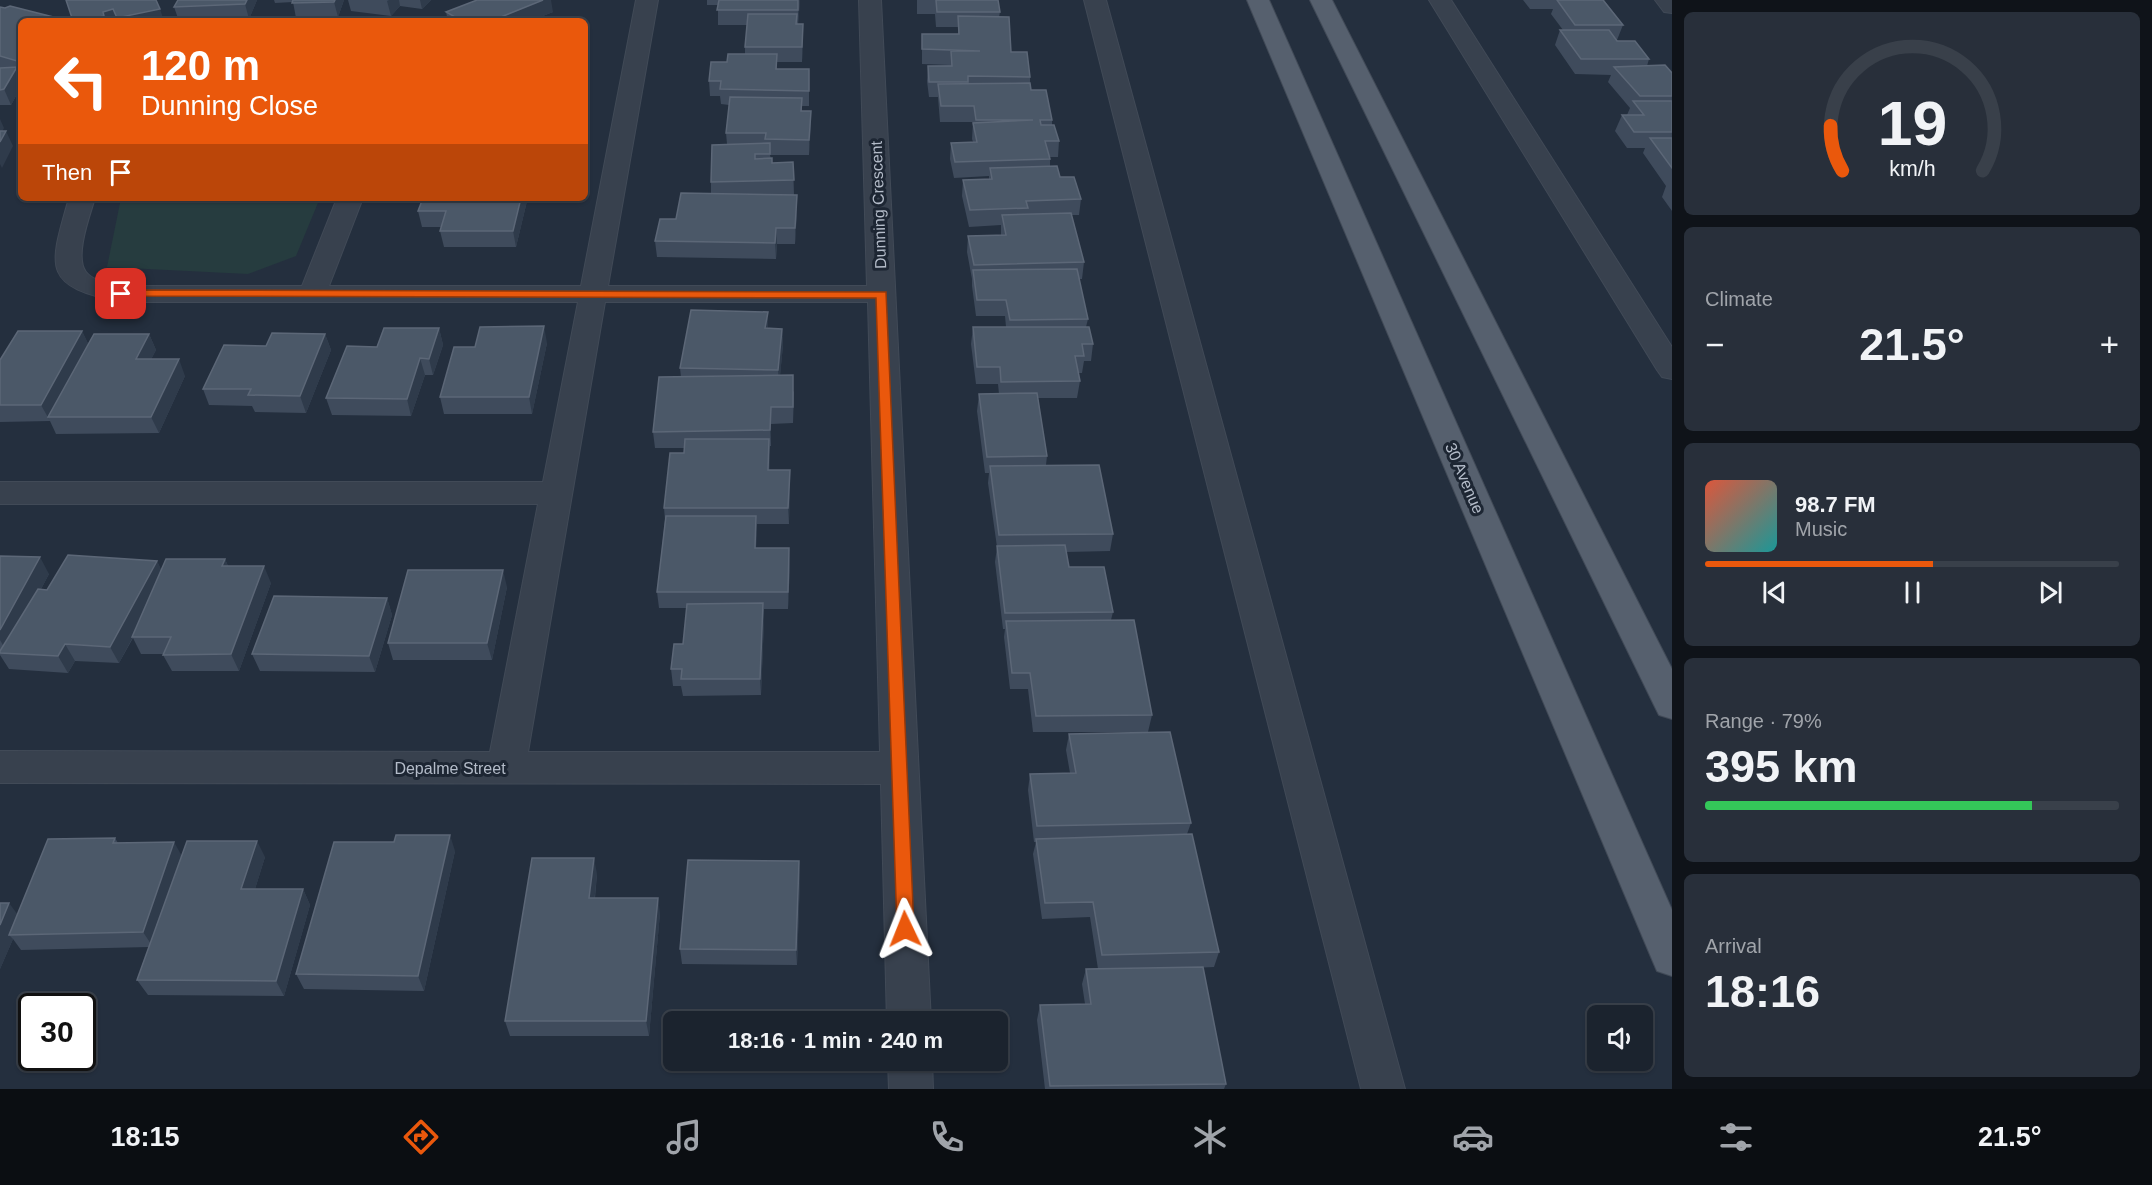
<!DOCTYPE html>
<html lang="en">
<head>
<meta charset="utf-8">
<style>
  body { margin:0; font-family:Arial,sans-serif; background:#282f3a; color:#f1f3f6; height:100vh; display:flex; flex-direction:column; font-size:22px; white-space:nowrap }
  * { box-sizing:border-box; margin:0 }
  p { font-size:20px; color:#a0a4aa }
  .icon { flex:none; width:33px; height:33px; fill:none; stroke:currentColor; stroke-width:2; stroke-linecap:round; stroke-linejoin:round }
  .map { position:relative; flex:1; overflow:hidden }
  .drawer { display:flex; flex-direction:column; gap:12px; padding:12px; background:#0f1319; width:480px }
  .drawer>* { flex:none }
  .hud { position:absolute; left:18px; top:18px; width:570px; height:183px; border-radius:9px; box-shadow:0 2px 4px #0004,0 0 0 2px #39404a; background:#ea580c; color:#fff; overflow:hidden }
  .tools { position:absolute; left:1587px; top:1005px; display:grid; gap:12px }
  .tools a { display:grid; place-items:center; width:66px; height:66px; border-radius:9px; background:#1b232e; box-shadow:0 2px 4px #0004,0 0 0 2px #39404a; font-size:30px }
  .speed { position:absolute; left:18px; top:993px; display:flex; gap:12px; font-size:30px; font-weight:700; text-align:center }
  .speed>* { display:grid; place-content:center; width:78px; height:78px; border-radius:50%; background:#1b232e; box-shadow:0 2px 4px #0004,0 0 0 2px #39404a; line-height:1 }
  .speed .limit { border:3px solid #111; border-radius:9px; background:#fff; color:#111 }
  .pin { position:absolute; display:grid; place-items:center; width:51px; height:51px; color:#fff; margin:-26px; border-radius:12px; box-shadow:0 3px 9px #0006 }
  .me { position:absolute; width:66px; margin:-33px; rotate:358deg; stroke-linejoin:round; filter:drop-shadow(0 0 4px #0008) }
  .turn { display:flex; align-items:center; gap:21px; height:126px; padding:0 24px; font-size:27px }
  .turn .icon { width:78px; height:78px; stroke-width:2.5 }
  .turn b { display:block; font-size:42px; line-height:51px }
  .then { display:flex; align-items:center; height:57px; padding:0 24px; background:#0003; gap:12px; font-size:22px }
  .big { font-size:45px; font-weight:800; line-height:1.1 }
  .drawer .tile { flex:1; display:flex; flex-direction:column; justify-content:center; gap:9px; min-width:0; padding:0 21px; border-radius:9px; background:#282f3a }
  .drawer .dial { align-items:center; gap:0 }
  .dial svg { height:156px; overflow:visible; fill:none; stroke:#39404a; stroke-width:7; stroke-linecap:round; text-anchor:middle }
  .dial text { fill:#f1f3f6; stroke:none }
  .song { display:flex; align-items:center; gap:18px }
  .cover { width:72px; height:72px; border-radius:9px; background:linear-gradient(135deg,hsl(10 70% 55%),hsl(180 70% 35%)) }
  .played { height:6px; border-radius:3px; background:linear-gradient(90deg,#ea580c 55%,#39404a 55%) }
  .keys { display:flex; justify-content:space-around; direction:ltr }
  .heat { display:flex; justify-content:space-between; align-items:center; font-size:33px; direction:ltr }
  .charge { height:9px; border-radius:4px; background:linear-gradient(90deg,#34c759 79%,#39404a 0) }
  .trip { position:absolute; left:663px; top:1011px; width:345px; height:60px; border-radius:9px; background:#1b232e; box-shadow:0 2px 4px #0004,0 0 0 2px #39404a; font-weight:800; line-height:60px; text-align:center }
  .dock { display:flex; height:96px; justify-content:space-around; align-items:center; background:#0b0e12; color:#a0a4aa }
  .dock .icon { width:42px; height:42px }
  .dock .current { color:#ea580c }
  .dock b { font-size:27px; color:#f1f3f6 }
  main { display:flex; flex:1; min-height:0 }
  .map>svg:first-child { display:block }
  .green { fill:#263c3f }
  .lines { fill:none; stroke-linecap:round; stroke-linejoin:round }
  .minor-casing { stroke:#414a57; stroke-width:2 }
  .major-casing { stroke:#414a57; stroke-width:2 }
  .minor { fill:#38414e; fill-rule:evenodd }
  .major { fill:#56606e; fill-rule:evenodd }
  .wall { fill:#3f4b5c }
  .shaded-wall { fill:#2f3b4b }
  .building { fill:#4b5868; stroke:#5c6777; stroke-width:1.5 }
  .route { fill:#ea580c; stroke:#983908; stroke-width:1.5 }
  .labels { text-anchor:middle; stroke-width:6; stroke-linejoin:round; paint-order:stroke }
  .street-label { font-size:16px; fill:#b4bcc9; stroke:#1d2633 }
</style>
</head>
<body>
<main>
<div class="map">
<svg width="1672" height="1089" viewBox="0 0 1672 1089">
  <rect width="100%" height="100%" fill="#242f3e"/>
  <path class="green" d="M121,198h199l-24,58 -48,18 -141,-7z"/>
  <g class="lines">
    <defs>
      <path id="minor" d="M636,0h22l-50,286h259l-8,-286h22l50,1022h-44l-6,-238 -881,-1v-32l490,1 48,-248h-538v-22h543l35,-180h-457c-80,-16 -72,-34 -52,-104h26c-5,17 -21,59 -9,74 8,10 24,11 35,14h181l35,-88h26l-34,88h252zM605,302h263l12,450h-352z
        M1084,0h22l299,1089h-44z
        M1429,0h22l221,347v32l-10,-2 -5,-7z
        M1655,0h17v13l-8,-1z
        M888,1060h44l1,29h-44z"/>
      <path id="major" d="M1247,0h22l403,910v66l-15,-5 -6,-14z
        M1310,0h22l340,669v50l-13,-4 -5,-10z"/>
    </defs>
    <use href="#minor" class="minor-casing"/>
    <use href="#major" class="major-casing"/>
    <use href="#minor" class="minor"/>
    <use href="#major" class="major"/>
  </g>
  <path class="wall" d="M257,0l-8,19 -70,2 -5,-14z
    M274,0h70l-6,17 -42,1 -3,-16 -18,1z
    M348,0h83l-9,9 -22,-3 -9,10 -40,-5z
    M707,0h93l-2,24 5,16 -1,22h-25v7l32,16v21h-7v5h9l-2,44h-39l2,8 21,-1 1,33h3v16l-2,33h-18l-1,15 -119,-2 -2,-16 21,-22 35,-25v-12l16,-38 -1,-11 3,-28 -8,-1 -1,-8h-10l-1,-15 18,-19 18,-8v-7l2,-22h-29v-20h-11z
    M917,0h81l2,12 -1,5 12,35 19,25v6l1,7 21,30v5l7,16 -1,16h-8v9l31,33 -2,16h-8l13,47 -2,17h-3l9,40 -2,8 7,17 -2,17h-7l-2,12h-4l2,8 -3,17h-39l9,58 -1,9 67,69 -3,17 -44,1 3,15 44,45 -2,8 41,95 -4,17h-115l-5,-43h-18l-6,-52 1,-8h-2l-8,-67 2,-15 -9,-64 1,-10h-4l-8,-62 2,-17h20l-1,-10h-22l-5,-40 2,-17h33l-1,-11h-29l-4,-30v-7l-5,-27 1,-16 33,-1v-10l-32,2 -7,-31 1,-16 26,-1v-3l-35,2 -4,-19 1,-16 22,-1 -1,-3 1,-17h-33l-2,-25h-9l-2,-16 1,-15 22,-1 -28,-1v-30h36v-7h-22l-1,-13h-18z
    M1523,0h81l19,25 -6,15 32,19 -2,7 25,7v138l-10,-14 4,-11 -23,-33 2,-5h-18l-12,-17 7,-16h5l3,-7 -22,-26 3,-7 -36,-1 -20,-29 5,-15h3l-12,-16 2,-5h-23z
    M0,7l65,13 1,1h-45v66l-10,18h-11z
    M446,12h107l-23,9h-82z
    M423,198h104v3l-11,46h-72l-4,-16 1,-4h-19l-4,-16z
    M439,328l4,17 -10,30h-8l-14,41 -79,-1 -6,-17 51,-51z
    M768,328l14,1 1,16 -3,30 14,17 -1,31 -22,1v22h-1l-1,24h21l-1,54h-32l-1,24 34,17 -2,44h-24v11l-3,75 -78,1 -2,-10h-8l-2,-17 12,-25 4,-36h-28l-2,-16 8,-72 -1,-12 20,-55v-5h-29l-2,-16 28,-55 -1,-9z
    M82,331l6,13 61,-10 7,16 -5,9 34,17 -26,57 -103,1 -6,-13 -50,1v-62z
    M325,334l6,16 -25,63 -51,-1 -3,-6 -43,-1 -6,-16 63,-43z
    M547,343l-15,71h-88l-4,-17 35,-50z
    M0,556l49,18 -8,15 6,1 110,-29 4,9 64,-11 3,7 43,17 -32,88h-67l-9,-16 1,-1h-23l-8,-16 -14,25 -44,-2 -7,12 -59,-4 -9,-14z
    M507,587l-15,73h-99l-5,-17z
    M387,598l5,17 -17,57 -115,-1 -8,-17z
    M1069,734l122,89 -4,11 32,118 -5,15 -21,1 33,116 -2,5h-179l-8,-69 3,-15 45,-1 -3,-20 4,-15h12l-8,-52 -48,2 -9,-65 3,-12h-2l-6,-52 2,-16 40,-1 -4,-23z
    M115,838l3,5 64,12 83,2 -10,32h48l7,16 -26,91 -136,-1 -11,-15 12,-33 -128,3 -8,-11 -13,30v-66l17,11z
    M455,851l-31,140 -120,-2 -8,-15z
    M597,874l-2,24 65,15 -11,123h-139l-5,-15z
    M800,876l-3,89 -115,-1 -2,-15z"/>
  <path class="shaded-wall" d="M247,0h10l-8,19 -4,-15z
    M335,0h9l-6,17 -4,-15z
    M389,0h10l1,6 -9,10 -4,-15z
    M420,0h11l-9,9z
    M543,0h8l2,12 -23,9h-39z
    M798,0h2l-2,25z
    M113,9l5,12h-37l22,-9z
    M160,9l4,12h-46l-1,-3z
    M803,24v16l-1,22v-15z
    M21,58v13l-4,-10z
    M17,67l4,10v10l-10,18 -7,-16z
    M811,111v16l-2,28v-15z
    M0,119l4,9 -4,8z
    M6,131l7,15 -11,22 -2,-4v-22z
    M797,195v16l-2,33v-16z
    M521,198h6v3l-11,46 -3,-16z
    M776,228l1,16 -1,15 -1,-16z
    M768,312v16l-2,17 -1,-17z
    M544,326l3,17 -15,71 -3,-17z
    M439,328l4,17 -10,30 -4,-16z
    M782,329l1,16 -4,42 -1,-17z
    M82,331l8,16 -42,70 2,4 -9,-16z
    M149,334l7,16 -13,26 -7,-17z
    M325,334l6,16 -25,63 -6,-17z
    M420,358l5,17 -14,41 -4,-17z
    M179,359l6,17 -26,57 -8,-16z
    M771,407v39l-1,-16z
    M769,439l1,17 -1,30 -1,-16z
    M790,470v16l-1,38 -1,-16z
    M756,516l1,16 -2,33v-17z
    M789,548l1,17 -2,44v-17z
    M40,557l9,17 -42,78 -7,-12v-10z
    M225,559l7,17 -10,-10z
    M157,561l8,16 -46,86 -9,-16z
    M264,566l7,17 -32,88 -8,-17z
    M503,570l4,17 -15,73 -5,-17z
    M387,598l5,17 -17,57 -6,-16z
    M763,603l1,17 -3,75 -1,-16z
    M65,644l10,17 -7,12 -10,-17z
    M450,835l5,16 -31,140 -6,-15z
    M257,841l8,16 -15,48 -9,-16z
    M174,842l9,16 -30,89 -10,-15z
    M594,858l3,16 -4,39 -4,-15z
    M799,861l1,15 -3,89 -1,-15z
    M303,889l7,16 -26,91 -8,-15z
    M658,898l2,15 -11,123 -3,-15z
    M9,903l12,16 -12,16 4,4 -13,30v-44z"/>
  <path class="building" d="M66,0h90l4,9 -43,9 -4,-9 -10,3 1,4 -23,5h-8z
    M178,0h69l-2,4 -71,3z
    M293,0h42l-1,2 -42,1z
    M477,0h66l-52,21h-29l-16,-9z
    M719,0h79v10h-81z
    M936,0h62l2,12h-63z
    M1557,0h46l20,25h-48z
    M10,6l55,14 -1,1h-43v37l-4,3 -17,-5v-49l5,1z
    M748,14h49l-1,10h7l-1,23h-57z
    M958,16l51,1 2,35h16l3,25 -62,-1v6h-39l-1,-16h24l-1,-15h29l-58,-2v-15h37z
    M560,19v2h-15z
    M1560,30h49l8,11h18l14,18h-68z
    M728,54h49l-1,15h33v22l-89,-2 1,-8h-12l2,-19h16z
    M1665,65l7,8v23h-32l-26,-29z
    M17,67l-13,22 -4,1v-22z
    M1030,83l1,7h15l6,30h-12l1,5h13l5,16h-14l5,18 -95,3 -4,-19 26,-1 -4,-19 60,-3h-57l-2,-14h-33l-3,-22z
    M730,97l72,1 -1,13h10l-2,29 -44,-1 1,-6h-40z
    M1633,101h39v31h-38l-12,-17h22z
    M0,131h6l-6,11z
    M1650,138h22v30z
    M770,143v11h-15v5l17,-1v5l21,-1 1,18 -83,2 1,-37z
    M1057,166l3,11h14l7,22 -55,2 2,7 -58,2 -7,-30 29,-1 -2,-11z
    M681,193l116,2 -2,33h-19l-1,15 -120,-2 5,-22h16z
    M423,198h98l-8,33h-73l6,-20h-28z
    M1071,213l13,49 -110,3 -6,-29 38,-1 -4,-20z
    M1077,269l11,50 -78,1 -4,-20h-29l-4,-30z
    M691,310l77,2 -3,16 17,1 -4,41 -98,-2z
    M544,326l-15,71h-89l14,-50h21l5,-20z
    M973,327h116l4,17h-11l2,12h-9l5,25 -79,1 -1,-15h-23z
    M384,328h55l-10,31 -9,-1 -13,41 -81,-1 21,-52 30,1z
    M18,331h64l-41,74h-41v-45z
    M272,333l53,1 -25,62 -52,-1 3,-6h-48l21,-44 42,1z
    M94,334h55l-13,25h43l-28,58h-103z
    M793,375v32h-22l-1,23 -117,2 6,-55z
    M1037,393l10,63 -60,1 -8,-63z
    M685,439h84l-1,31h22l-2,38h-124l6,-55h14z
    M1099,465l14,69 -114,1 -9,-69z
    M666,516h90l-1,32h34l-1,44h-131z
    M1065,545l4,22h35l9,45 -108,1 -8,-67z
    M68,555l89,6 -47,86 -45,-3 -7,12 -58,-3v-2l38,-62 9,1z
    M0,556l40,1 -40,73z
    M166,559h59l-3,7h42l-33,88 -68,1 8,-18h-39z
    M408,570h95l-16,73h-99z
    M274,596l113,2 -18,58 -117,-2z
    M763,603l-3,76h-79l1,-10h-11l3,-25h9l4,-40z
    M1134,620l18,95 -116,1 -6,-43h-18l-6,-52z
    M1170,732l21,91 -154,3 -7,-52 46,-1 -7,-39z
    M1192,834l27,118 -117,3 -9,-53 -48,1 -9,-64z
    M396,835h54l-32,141 -122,-2 38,-132h60z
    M115,838l-2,5 61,-1 -31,90 -134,3 39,-96z
    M187,841h70l-16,48h62l-27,92 -139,-1z
    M532,858h62l-5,40h69l-12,123h-141z
    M688,860l111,1 -3,89 -116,-1z
    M0,903h9l-9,22z
    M1203,967l23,117 -176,2 -10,-81 51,-1 -5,-35z"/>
  <path class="route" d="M121,290l765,2 28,637 -3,6 -6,2 -6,-2 -2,-6 -21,-631 -759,-2 -1,-2z"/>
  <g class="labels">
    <g class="street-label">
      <text transform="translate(878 205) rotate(-92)" y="6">Dunning Crescent</text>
      <text transform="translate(1465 478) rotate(67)" y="6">30 Avenue</text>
      <text x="450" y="774">Depalme Street</text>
    </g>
  </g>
</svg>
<div class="tools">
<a><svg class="icon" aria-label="sound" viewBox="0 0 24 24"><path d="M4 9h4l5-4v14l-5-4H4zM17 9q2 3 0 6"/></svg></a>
</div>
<div class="speed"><div class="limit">30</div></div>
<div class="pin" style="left:121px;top:294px;background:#d93025"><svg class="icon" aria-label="arrive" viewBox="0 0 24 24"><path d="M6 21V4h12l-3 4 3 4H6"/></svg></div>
<svg class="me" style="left:905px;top:929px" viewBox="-20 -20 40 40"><path d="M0-17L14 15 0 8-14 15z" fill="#ea580c" stroke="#fff" stroke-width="4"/></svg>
<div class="trip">18:16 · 1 min · 240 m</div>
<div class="hud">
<div class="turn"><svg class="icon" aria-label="left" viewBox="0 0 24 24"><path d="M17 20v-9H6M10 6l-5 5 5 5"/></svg><div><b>120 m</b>Dunning Close</div></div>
<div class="then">Then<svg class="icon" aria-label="arrive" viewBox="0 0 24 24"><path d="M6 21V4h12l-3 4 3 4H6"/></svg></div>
</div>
</div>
<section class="drawer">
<div class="tile dial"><svg viewBox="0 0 100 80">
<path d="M14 69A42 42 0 1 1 86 69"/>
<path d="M14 69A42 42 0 0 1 8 46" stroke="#ea580c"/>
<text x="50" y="56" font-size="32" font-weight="700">19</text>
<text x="50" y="72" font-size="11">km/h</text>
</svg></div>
<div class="tile"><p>Climate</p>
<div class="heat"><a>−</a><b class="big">21.5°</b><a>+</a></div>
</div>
<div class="tile">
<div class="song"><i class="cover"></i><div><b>98.7 FM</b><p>Music</p></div></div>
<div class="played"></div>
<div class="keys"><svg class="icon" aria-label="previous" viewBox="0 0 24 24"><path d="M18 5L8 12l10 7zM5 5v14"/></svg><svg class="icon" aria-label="pause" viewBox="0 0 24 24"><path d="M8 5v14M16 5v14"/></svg><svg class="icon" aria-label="next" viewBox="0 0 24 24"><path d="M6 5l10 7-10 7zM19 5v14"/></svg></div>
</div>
<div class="tile"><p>Range · 79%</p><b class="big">395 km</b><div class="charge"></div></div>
<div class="tile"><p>Arrival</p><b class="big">18:16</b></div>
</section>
</main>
<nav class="dock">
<b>18:15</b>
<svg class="icon current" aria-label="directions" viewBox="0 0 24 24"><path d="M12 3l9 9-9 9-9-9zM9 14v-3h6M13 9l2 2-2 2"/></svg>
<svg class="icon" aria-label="music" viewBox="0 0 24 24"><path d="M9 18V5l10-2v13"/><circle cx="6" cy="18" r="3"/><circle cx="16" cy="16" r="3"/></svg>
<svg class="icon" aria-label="phone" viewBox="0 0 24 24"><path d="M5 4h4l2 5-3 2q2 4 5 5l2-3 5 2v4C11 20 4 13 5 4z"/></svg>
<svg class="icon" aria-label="climate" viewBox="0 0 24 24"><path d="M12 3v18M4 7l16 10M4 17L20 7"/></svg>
<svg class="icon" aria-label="car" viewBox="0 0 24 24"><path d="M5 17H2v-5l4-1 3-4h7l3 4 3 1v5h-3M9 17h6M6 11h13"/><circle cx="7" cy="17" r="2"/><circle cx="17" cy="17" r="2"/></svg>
<svg class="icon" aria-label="filters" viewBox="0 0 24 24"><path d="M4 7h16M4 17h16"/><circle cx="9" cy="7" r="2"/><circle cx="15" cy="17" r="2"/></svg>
<b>21.5°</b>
</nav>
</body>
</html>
